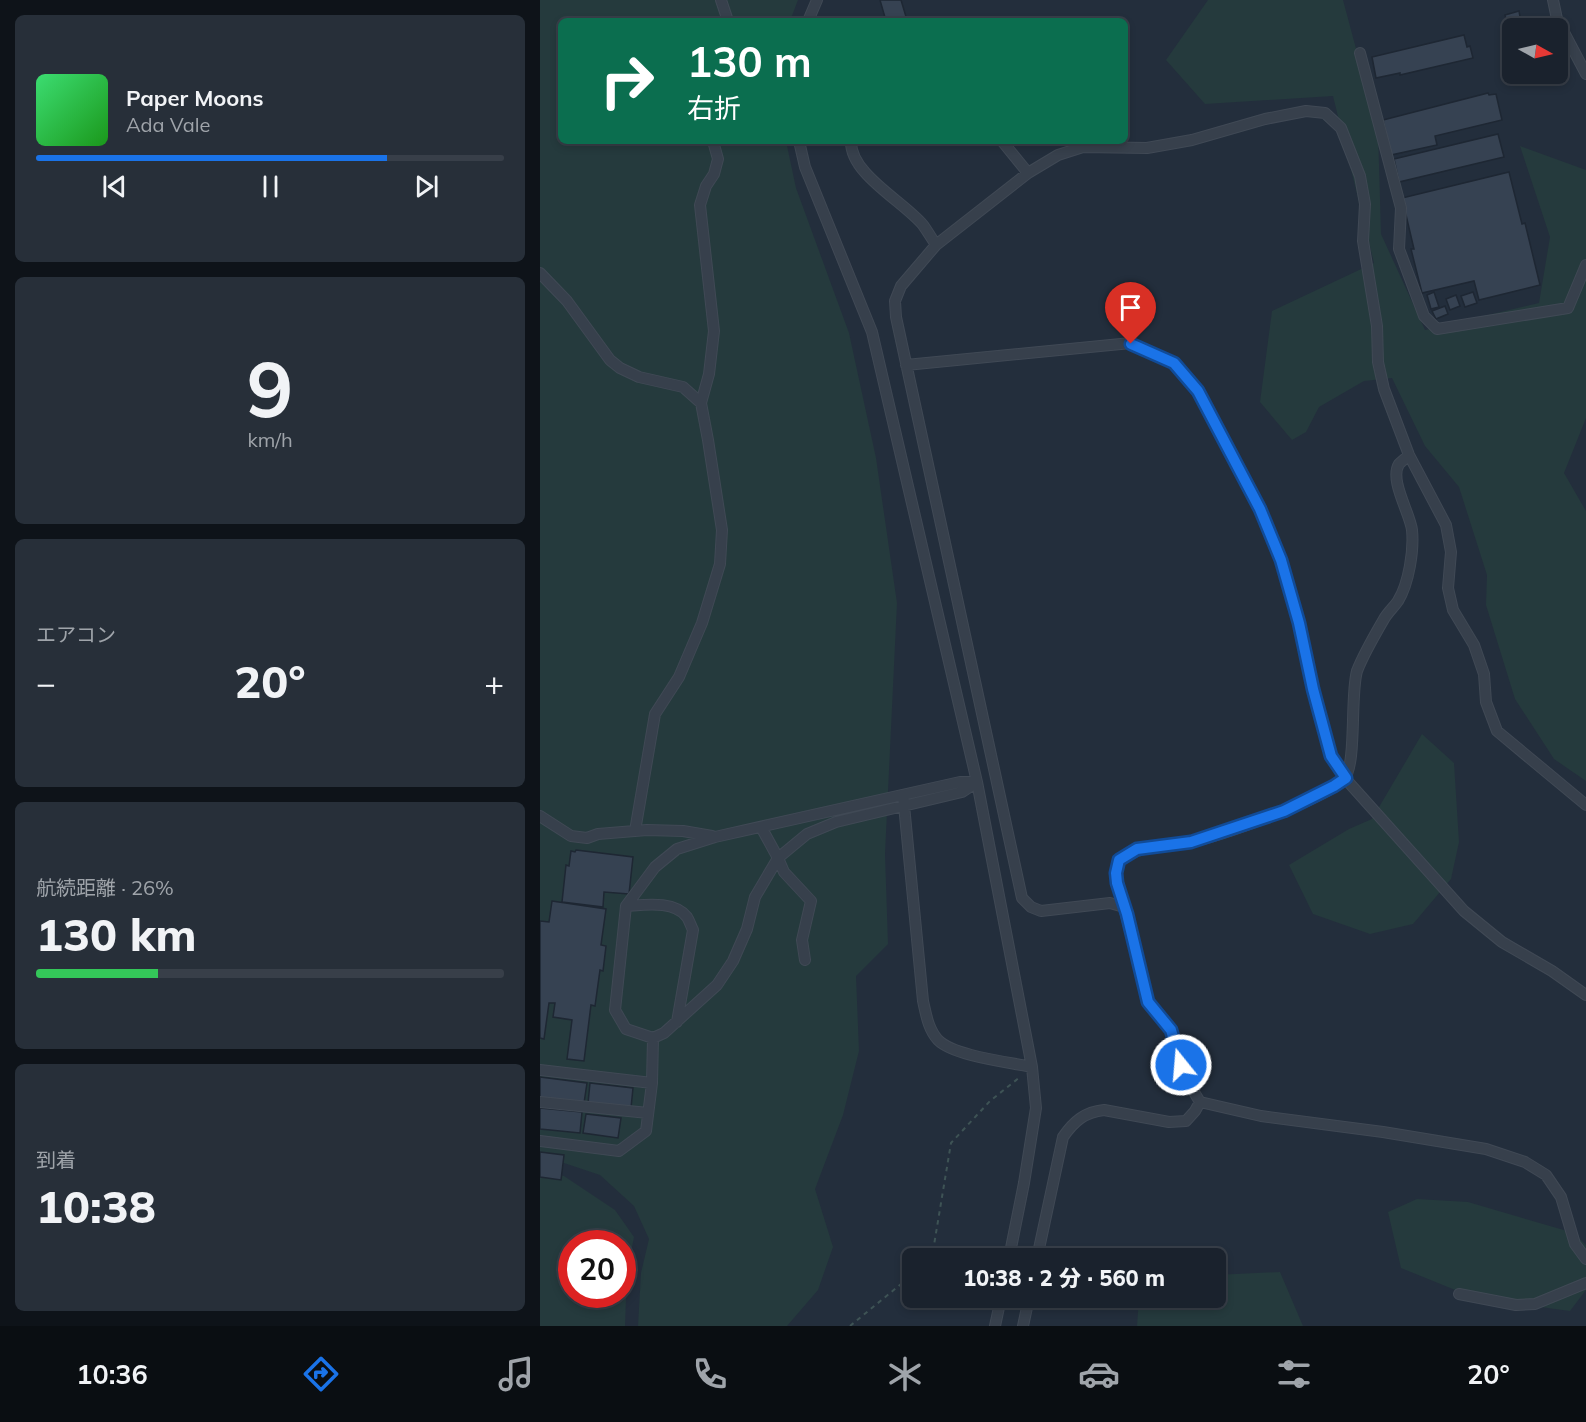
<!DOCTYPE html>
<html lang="ja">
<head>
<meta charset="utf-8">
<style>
  body { margin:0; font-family:Mulish,"Noto Sans JP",sans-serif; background:#272f39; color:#f1f3f6; height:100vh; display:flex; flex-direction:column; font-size:22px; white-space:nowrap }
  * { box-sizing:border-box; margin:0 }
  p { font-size:20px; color:#9fa4aa }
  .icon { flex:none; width:33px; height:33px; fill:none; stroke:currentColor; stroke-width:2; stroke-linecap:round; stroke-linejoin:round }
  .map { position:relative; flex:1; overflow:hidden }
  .sheet { display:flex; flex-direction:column; gap:15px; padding:15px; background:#0e1319; width:540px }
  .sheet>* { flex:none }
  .banner { position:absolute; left:18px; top:18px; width:570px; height:126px; border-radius:9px; box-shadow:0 3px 9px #0003,0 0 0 2px #383f49; background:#0b6e4f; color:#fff; overflow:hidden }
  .needle { width:39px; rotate:98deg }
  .controls { position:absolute; left:962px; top:18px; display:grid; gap:12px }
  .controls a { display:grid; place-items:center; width:66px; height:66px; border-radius:9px; background:#1a222d; box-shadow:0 3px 9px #0003,0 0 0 2px #383f49; font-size:30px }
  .speed { position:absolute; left:18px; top:1230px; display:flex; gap:12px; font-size:30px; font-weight:700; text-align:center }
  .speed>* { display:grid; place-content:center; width:78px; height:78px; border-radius:50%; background:#1a222d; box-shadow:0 3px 9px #0003,0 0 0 2px #383f49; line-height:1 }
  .speed .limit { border:9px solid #d22; background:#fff; color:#111 }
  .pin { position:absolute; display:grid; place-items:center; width:51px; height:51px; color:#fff; margin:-62px -26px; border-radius:50% 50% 50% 0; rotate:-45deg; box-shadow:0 0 6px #0007 }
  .pin .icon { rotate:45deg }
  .me { position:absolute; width:66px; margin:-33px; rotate:343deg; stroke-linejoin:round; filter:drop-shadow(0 0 4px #0008) }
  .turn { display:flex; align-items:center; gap:21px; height:126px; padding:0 30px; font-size:27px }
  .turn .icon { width:78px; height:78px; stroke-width:2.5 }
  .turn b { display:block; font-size:42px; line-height:51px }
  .big { font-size:45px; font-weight:800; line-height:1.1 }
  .sheet .card { flex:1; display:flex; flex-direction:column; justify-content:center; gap:9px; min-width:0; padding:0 21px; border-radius:9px; background:#272f39 }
  .sheet .dial { align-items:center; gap:0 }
  .dial b { font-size:78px; line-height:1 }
  .song { display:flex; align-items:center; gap:18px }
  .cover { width:72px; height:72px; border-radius:9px; background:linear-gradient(135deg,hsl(140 70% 55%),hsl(120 70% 35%)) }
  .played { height:6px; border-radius:3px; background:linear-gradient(90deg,#1a73e8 75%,#383f49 75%) }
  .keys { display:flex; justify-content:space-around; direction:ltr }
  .heat { display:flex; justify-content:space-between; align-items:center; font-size:33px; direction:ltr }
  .charge { height:9px; border-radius:4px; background:linear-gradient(90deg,#34c759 26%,#383f49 0) }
  .trip { position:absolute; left:362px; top:1248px; width:324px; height:60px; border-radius:9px; background:#1a222d; box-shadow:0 3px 9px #0003,0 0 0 2px #383f49; font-weight:800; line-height:60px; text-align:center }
  .menu { display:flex; height:96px; justify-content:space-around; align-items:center; background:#0a0e12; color:#9fa4aa }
  .menu .icon { width:42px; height:42px }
  .menu .selected { color:#1a73e8 }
  .menu b { font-size:27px; color:#f1f3f6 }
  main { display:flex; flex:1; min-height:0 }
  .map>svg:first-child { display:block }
  .green { fill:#253a3d; fill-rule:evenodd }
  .building { fill:#364252; stroke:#1e2733; stroke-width:1.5 }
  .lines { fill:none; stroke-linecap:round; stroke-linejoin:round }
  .minor-casing { stroke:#404955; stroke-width:12 }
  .path { stroke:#3e5355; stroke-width:2; stroke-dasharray:4.5 4.5; stroke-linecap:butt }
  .minor { stroke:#37404c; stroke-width:10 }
  .route-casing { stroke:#114b97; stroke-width:15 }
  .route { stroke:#1a73e8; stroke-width:10 }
</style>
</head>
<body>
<main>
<section class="sheet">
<div class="card">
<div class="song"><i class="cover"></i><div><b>Paper Moons</b><p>Ada Vale</p></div></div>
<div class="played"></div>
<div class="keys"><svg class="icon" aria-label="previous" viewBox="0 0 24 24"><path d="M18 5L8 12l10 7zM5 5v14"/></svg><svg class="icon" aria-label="pause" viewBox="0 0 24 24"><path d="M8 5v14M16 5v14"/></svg><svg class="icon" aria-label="next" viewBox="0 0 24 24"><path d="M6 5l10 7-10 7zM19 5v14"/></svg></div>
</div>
<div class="card dial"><b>9</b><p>km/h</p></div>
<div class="card"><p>エアコン</p>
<div class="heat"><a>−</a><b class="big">20°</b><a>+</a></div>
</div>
<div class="card"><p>航続距離 · 26%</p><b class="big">130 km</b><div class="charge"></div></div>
<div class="card"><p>到着</p><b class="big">10:38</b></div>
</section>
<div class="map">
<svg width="1046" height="1326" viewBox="0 0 1046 1326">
  <rect width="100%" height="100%" fill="#232e3c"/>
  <path class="green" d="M0,0h258l-8,21h-229v120h225l10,47 53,145 27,125 21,145 -12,251 3,90 -32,32 3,75 -16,64 -28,74 18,58 -15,43 -31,36h-149l3,-53 8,-34 -15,-33 -34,-31 -60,-20z
    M668,0h135l35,131 3,103 44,96 114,-27 11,-66 -30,-91 66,24v248l-22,55 22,38v270l-32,-22 -39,-60 -29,-94 1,-30 -28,-88 -34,-41 -33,-68 -28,3 -45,26 -13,25 -14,8 -32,-38 12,-91 102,-48 -41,-167 -128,8 -39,-44z
    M882,734l32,29 5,79 -8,37 -38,45 -43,10 -57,-20 -24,-49 60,-36 23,-10z
    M0,1170l24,6 51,34 19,27 -7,35 -2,54h-85zM32,1244h50v50h-50z
    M877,1199l51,3 106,31 12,12v45l-16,21 -95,-13 -74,-30 -13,-56z
    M740,1272l23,54h-166l2,-28h76v-23z"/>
  <path class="building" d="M340,0h21l6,20 -21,1z
    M979,11l3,17h-10l-1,14 -6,-27z
    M924,35l3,12 3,-1 3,12 -73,17v-2l-24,5 -4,-21z
    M948,93l1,2 7,-1 6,26 -67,16 2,9 -46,10 -8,-35z
    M958,134l6,23 -105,25 -5,-23z
    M969,172l13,52 3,-1 15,62 -61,15 -5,-19 -52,12 -11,-44h3l-12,-51z
    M894,292l5,15 -8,2 -4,-14z
    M933,292l4,11 -12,4 -4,-11z
    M916,295l4,11 -10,4 -4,-11z
    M905,306l3,8 -12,5 -4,-8z
    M36,850l57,7 -4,37 -25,-2 -1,15 -41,-5 4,-37 3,1 2,-15 4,1z
    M12,901l54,8 -5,36 5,1 -3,25 -3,-1 -5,36 -4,-1 -7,56 -17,-2 5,-39 -19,-3 2,-14h-6l-5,36 -4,-1v-117l9,1z
    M0,1077l47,6 -3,20 -44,-5z
    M50,1083l43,5 -2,20 -43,-5z
    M0,1108l42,4 -2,21 -40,-4z
    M46,1114l35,4 -3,20 -35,-5z
    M0,1152l24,3 -3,25 -21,-3z
    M82,1257l14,10 -9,13 -5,-3z"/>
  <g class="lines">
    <defs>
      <path id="minor" d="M181,0l7,21
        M1013,0l4,19 29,55
        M268,21l9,-21
        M820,53l41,155 -2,41 25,67 13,13 131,-21 18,-43
        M259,141l6,26 67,165 105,450 55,285 4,41 -12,75 -15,75
        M311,141c-1,33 52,60 72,84 5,7 9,14 13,20
        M462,141l26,32
        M0,273l27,28 43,59 10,8 19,9 44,10 18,16 7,37 14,90 -2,34 -18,59 -23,54 -24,37 -20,117
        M366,365l225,-22 43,20 24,28 62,118 21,51 18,63 14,66 12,45 6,22 12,20 121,135 38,31 50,29 34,24
        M161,403l8,-29 5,-43 -14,-126 6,-19 8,-12 4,-15 -5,-18
        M363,795l20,206c3,13 5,28 15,39 16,16 70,22 94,27
        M1046,805l-89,-74 -11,-29 -2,-28 -10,-29 -21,-35 -5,-22 3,-36 -5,-27 -37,-70 -25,-66 -6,-27 -1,-36 -14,-85 2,-37 -5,-28 -19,-48 -16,-15 -19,-2 -41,8 -73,21 -45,8 -64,-1 -25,8 -30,18 -92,72 -35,41 -6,15 1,16 126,581 9,9 10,4 69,-8 14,4 24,95 23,28 14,47 15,25 61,14 122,16 103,17 39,13 21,13 15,22 14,47 11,15
        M0,816l31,20 16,2 11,-4 49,-4 36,1 29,5
        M221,827l17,31 -23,39 -8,32 -14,32 -16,24 -53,48 -11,5 -27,-9 -11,-19 11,-104 29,-39 22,-18 38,-12 245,-55h17
        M86,906c18,-1 48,-6 61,11 2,3 4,9 6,13l-16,92
        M584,907l-8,-34 3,-13c21,-15 45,-13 70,-18 29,-5 136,-43 155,-63 13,-14 6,-84 13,-108 5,-13 20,-40 27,-52 4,-7 10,-12 14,-18 11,-18 16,-51 14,-71 -2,-17 -23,-50 -13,-66 3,-3 7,-6 10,-9
        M265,960l-3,-20 9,-39 -27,-29 -6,-14 29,-24 29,-12 126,-30 15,-10
        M0,1070l112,13
        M0,1102l108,11
        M0,1141l79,10 27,-20 6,-48 1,-45
        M497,1258l26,-121c11,-16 22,-25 41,-27l65,12 17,-1 9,-10 5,-9
        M919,1294l57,11 19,-1 51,-21
        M455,1326l6,-28
        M483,1326l6,-28"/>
    </defs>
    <use href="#minor" class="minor-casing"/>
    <path class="path" d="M386,1258l8,-13 17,-102 39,-42 30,-24
      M310,1326l62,-51"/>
    <use href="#minor" class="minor"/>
  </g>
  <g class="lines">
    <defs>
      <path id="route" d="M591,344l43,19 24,28 62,118 21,51 18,63 14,66 18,67 15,22 -12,8 -50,25 -93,31 -54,7 -18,11 -3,13 1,10 10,31 21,88 23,28 10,35"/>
    </defs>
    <use href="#route" class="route-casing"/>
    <use href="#route" class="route"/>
  </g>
</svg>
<div class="controls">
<a><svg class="needle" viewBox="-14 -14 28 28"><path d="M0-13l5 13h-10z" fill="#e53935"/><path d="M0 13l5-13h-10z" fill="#9fa4aa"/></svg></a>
</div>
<div class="speed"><div class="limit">20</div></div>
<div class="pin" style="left:591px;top:344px;background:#d93025"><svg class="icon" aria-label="arrive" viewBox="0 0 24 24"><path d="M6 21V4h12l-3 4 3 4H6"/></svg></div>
<svg class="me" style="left:641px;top:1065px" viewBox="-20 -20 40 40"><circle r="17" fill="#1a73e8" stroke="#fff" stroke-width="3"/><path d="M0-11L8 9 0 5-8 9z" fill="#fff"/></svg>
<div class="trip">10:38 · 2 分 · 560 m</div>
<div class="banner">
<div class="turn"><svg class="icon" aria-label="right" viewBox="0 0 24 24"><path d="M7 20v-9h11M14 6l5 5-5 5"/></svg><div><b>130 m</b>右折</div></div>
</div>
</div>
</main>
<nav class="menu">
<b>10:36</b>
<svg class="icon selected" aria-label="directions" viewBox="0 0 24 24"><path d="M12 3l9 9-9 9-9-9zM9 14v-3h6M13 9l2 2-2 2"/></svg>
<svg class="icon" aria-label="music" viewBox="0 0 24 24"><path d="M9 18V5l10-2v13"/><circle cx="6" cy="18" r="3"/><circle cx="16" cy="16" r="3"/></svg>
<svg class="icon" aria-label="phone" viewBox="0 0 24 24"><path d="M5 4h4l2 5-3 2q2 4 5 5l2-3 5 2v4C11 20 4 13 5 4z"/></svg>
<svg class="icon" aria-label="climate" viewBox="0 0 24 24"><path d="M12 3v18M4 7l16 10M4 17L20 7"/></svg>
<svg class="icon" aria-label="car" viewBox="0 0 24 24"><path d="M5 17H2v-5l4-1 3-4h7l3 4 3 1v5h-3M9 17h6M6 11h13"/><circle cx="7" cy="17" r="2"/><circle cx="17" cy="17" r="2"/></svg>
<svg class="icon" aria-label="filters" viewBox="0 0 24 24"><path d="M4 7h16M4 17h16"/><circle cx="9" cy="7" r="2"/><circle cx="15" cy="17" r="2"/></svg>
<b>20°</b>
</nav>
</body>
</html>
